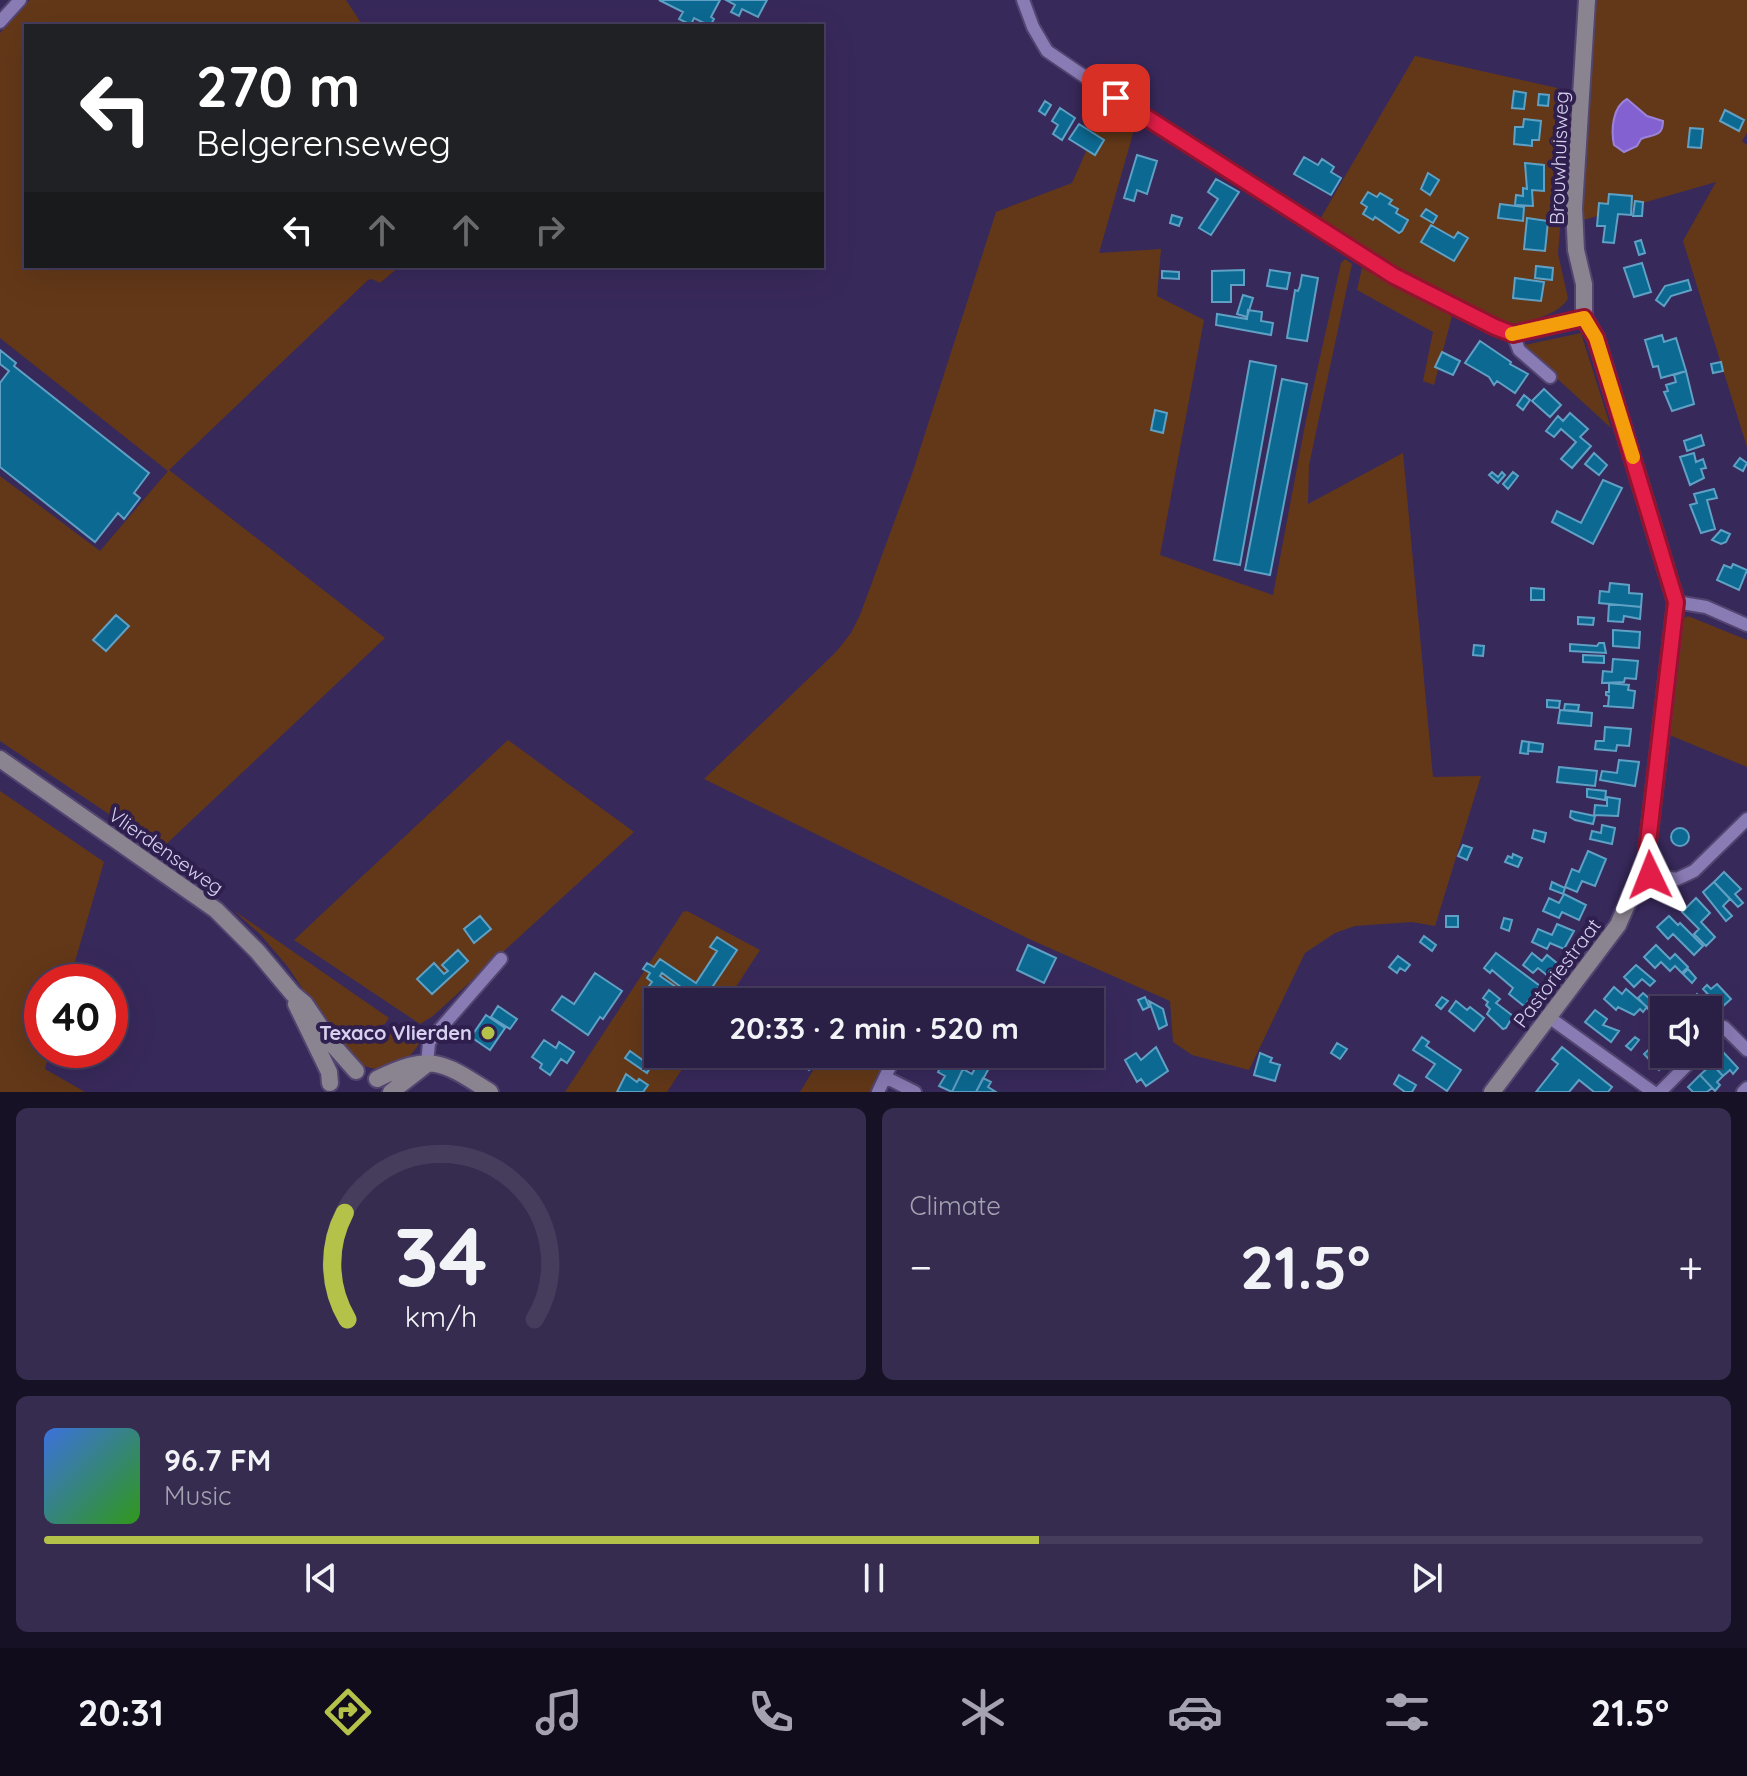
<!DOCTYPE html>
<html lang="en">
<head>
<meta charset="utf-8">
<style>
  body { margin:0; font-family:Quicksand,sans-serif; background:#362c4f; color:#f1f3f6; height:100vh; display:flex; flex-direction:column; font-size:30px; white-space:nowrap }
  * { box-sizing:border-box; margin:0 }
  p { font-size:26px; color:#a5a2b2 }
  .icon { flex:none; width:44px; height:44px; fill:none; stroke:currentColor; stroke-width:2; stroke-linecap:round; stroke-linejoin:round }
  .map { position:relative; height:1092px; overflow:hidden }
  .panel { display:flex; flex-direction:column; gap:16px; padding:16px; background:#171125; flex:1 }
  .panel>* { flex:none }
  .guide { position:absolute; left:24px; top:24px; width:800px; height:244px; border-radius:0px; box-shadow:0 8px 32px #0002,0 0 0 2px #463d5d; background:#202124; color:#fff; overflow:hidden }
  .tools { position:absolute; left:1650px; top:996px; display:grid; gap:16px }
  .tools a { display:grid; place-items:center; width:72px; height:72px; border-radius:0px; background:#2a1f44; box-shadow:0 8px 32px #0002,0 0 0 2px #463d5d; font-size:40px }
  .speed { position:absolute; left:24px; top:964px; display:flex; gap:16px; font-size:40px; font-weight:700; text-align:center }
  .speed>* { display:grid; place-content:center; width:104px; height:104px; border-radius:50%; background:#2a1f44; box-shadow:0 8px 32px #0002,0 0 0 2px #463d5d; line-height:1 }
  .speed .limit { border:12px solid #d22; background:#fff; color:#111 }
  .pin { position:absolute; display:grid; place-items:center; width:68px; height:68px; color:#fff; margin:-34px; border-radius:16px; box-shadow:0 4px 12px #0006 }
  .me { position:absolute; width:88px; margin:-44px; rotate:358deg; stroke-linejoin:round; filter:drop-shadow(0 0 6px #0008) }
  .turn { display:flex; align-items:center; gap:28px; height:168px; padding:0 40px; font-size:36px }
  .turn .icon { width:104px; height:104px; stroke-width:2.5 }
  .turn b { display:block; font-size:56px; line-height:68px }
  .lanes { display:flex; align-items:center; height:76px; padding:0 40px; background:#0003; justify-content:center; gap:40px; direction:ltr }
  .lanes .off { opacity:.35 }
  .big { font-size:60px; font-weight:800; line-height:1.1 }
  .panel .widget { flex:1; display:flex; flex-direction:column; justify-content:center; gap:12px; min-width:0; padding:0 28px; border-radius:12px; background:#362c4f }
  .panel .dial { align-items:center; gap:0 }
  .dial svg { height:208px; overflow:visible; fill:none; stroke:#463d5d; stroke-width:7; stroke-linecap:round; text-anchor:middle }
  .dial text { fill:#f1f3f6; stroke:none }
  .song { display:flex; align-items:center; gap:24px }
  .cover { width:96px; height:96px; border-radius:12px; background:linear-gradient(135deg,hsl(220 70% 55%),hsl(110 70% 35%)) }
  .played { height:8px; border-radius:4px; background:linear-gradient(90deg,#b5c249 60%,#463d5d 60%) }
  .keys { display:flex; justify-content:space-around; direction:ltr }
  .heat { display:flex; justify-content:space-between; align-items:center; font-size:44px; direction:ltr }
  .panel .tiles { flex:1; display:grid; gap:16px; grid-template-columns:1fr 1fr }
  .widget:last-child { grid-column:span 2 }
  .trip { position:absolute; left:644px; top:988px; width:460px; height:80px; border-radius:0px; background:#2a1f44; box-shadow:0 8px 32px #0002,0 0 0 2px #463d5d; font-weight:800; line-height:80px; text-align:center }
  .tab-bar { display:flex; height:128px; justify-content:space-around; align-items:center; background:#110c1b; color:#a5a2b2 }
  .tab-bar .icon { width:56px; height:56px }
  .tab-bar .active { color:#b5c249 }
  .tab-bar b { font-size:36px; color:#f1f3f6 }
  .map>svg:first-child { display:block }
  .green { fill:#633818; fill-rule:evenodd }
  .water { fill:#8361d1; stroke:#9c83da; stroke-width:2 }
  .building { fill:#0c6991; stroke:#5fa0c4; stroke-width:2 }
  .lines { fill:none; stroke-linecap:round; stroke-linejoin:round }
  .street-casing { stroke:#534570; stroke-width:16 }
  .secondary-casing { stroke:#534570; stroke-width:20 }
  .street { stroke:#897bb4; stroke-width:12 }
  .secondary { stroke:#8a8390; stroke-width:16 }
  .route-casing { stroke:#92132f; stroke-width:20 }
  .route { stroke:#e11d48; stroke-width:14 }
  .slow { stroke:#f59e0b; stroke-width:14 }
  .poi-dot { fill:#b5c249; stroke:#2e1f4f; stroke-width:3 }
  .labels { text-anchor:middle; stroke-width:8; stroke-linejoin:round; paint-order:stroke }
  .street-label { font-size:20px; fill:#d7d1ef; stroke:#2e1f4f }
  .poi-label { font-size:20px; font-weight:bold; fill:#d7d1ef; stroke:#2e1f4f; text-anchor:end }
</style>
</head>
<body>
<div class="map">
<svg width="1747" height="1092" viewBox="0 0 1747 1092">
  <rect width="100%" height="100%" fill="#38295b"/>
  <path class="green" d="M30,0h316l17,26h-337v240h374l-20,17 -8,-4 -4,1 -199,190 216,168 -224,211 -161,-108v-265l100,75 68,-80 -168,-133v-305z
    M1595,0h152v133l-5,8 5,4v302l-64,-206 33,-59 -136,39zM1626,99l21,17v20l-6,3z
    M1415,56l155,35 -12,163 10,44c-6,16 -49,29 -66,25 -12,-3 -27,-13 -38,-19 -51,-25 -97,-53 -145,-83z
    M1104,111l30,19 -35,123 62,-4 -4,47 47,24 -44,235 113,40 33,-175 35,-157 4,-4 7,5 -43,201 -1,39 95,-51 30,324 48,-1 -46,150 -23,-4 -57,4 -20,7 -30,20 -56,117 -57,-15 -19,-13 -3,-41 -141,-62 -325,-160 132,-127 15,-19 9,-18 53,-144 83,-259 76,-29z
    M1362,268l90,48 -18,69 -11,-4 10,-49 -76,-42z
    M1581,333l30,95 -85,-78 -1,-5z
    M1688,616l59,24v127l-80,-33 13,-113z
    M508,740l126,92 -201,184 -13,8 -126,-84z
    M0,791l104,71 -35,120h-27v68h8l-5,19 40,23h-85z
    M233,910l156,108 -4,6c-17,7 -35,2 -51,12l-46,-69 -28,-33z
    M687,911l73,39 -34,52h-68v52h34l-25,38h-102l118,-180z
    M403,1022l20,13c-10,27 -39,44 -66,27 -6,-4 -13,-12 -18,-17 24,-11 47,2 64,-23z
    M823,1054h68l-19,38h-72z"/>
  <path class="water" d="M1627,99l20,17 16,5c0,17 -11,13 -22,18l-4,7 -13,6 -10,-7c-3,-14 -2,-38 13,-46z"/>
  <path class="building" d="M659,0h61l-9,17 3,2 -4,7 -16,-8 -3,7 -12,-6 4,-7z
    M726,0h41l-9,17 -16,-8 -3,7 -8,-4 4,-7z
    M1514,91l12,2 -2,16 -12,-1z
    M1539,94l10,1 -1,11 -10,-1z
    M1045,101l6,4 -6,10 -6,-4z
    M1060,108l15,10 -13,22 -9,-6 5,-9 -6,-4z
    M1725,110l19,10 -5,11 -19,-10z
    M1524,119l17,2 -2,19h-7v6l-18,-2 1,-17h8z
    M1079,124l25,16 -9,15 -26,-16z
    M1690,128l13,1 -2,19 -13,-1z
    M1137,155l20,6 -10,33 -10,-4 -3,11 -10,-3z
    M1304,157l14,8 4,-6 12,8 -3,5 10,6 -10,17 -37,-21z
    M1525,163l19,2v26l-12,-1 1,16 -18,-1 1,-10 7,1v-8l4,1z
    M1428,173l11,7 -9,15 -9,-6z
    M1216,179l23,13 -28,43 -12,-7 19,-29 -10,-7z
    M1368,192l9,5 3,-4 12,7 -3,4 9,5 -2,4 12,7 -6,11 -3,2 -24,-16 -2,3 -10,-6 4,-7 -6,-4z
    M1609,194l23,2 -1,19 -13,-1 -4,29 -11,-1 2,-16h-8l2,-23 9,1z
    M1635,201l8,1 -1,14h-9z
    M1500,204l24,3 -1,14 -25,-3z
    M1426,209l11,7 -4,7 -12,-7z
    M1172,215l10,3 -3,8 -9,-3z
    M1527,218l21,3 -3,30 -21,-2z
    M1431,225l23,13 4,-6 10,6 -14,23 -33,-19z
    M1641,240l4,13 -6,2 -4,-13z
    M1642,263l9,29 -17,5 -10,-29z
    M1536,266l17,2 -1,12 -17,-2z
    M1244,270v15h-13v17h-19v-31z
    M1270,270l20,3 -3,16 -20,-3z
    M1162,271l17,1v7l-17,-1z
    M1302,275l16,3 -11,63 -20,-3 8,-48 3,1 2,-5z
    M1515,278l29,4 -3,19 -28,-3z
    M1688,280l3,10 -20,6 -7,10 -8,-6 9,-14z
    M1243,295l10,3 -6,19 -10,-3z
    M1248,310l14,2 -1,9 12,2 -2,12 -55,-10 1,-11 30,5z
    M1662,335l2,7 12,-4 10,33 -25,7 -3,-12 -5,1 -8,-27z
    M1480,341l31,21 -1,2 18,10 -13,19 -18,-12 -3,4 -5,-8 -24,-14z
    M0,350l16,13 -2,3 135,107 -15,20 6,5 -16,21 -6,-6 -23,29 -95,-75v-84l9,-12 -9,-7z
    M1442,352l18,9 -7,14 -18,-8z
    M1250,361l26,5 -36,199 -26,-5z
    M1721,362l2,9 -10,2 -2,-9z
    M1686,371l8,33 -22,7 -8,-19 4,-1 -2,-6 10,-3 -2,-7z
    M1282,379l25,5 -37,191 -25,-5z
    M1544,389l17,16 -11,12 -18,-16z
    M1524,395l6,5 -7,10 -6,-5z
    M1155,410l12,3 -4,20 -12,-3z
    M1570,413l18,16 -8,8 11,9 -19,22 -11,-9 15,-17 -15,-13 -7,8 -8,-6 12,-15 5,5z
    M1701,435l3,10 -17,6 -3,-10z
    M1594,453l13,12 -8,10 -14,-11z
    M1694,453l2,9 7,-3 3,9 -5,1 3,9 -14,7 -10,-28z
    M1740,458l7,5 -4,8 -9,-5z
    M1492,472l6,5 4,-5 3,3 -7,8 -9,-8z
    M1513,472l5,4 -10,13 -5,-5z
    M1603,480l19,8 -29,56 -41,-22 5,-11 24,12z
    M1714,489l3,9 -10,2 8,29 -14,4 -11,-28 7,-2 -3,-9z
    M1721,530l9,4 -4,8 -5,2 -9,-4z
    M1733,564l14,6 -8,20 -22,-10 7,-15 7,3z
    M1610,583l19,2v8l13,1 -1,13 -42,-4 1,-12 9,1z
    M1531,588l13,1v11h-13z
    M1609,604l32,3 -1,12 -16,-3 -1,6 -15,-1z
    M116,615l13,11 -23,25 -13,-11z
    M1578,617l16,1 -1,7 -15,-1z
    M1613,630l27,2 -1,16 -26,-2z
    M1599,643h5l2,10 -36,-2v-7l27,2z
    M1474,645l10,1 -1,10 -10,-1z
    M1583,655l21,1v7l-21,-1z
    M1613,659l25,2 -2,18 -11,-1 -1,4 -22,1 1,-12 9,1z
    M1609,683l20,2 -1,5 7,1 -2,17 -30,-2h5l1,-10 -3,-1v-3h3z
    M1547,700l13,1 -1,7 -12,-1z
    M1565,704l14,1 -1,6 -14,-1z
    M1560,710l32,3 -1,13 -33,-3z
    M1605,727l26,2 -2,17 -12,-1 -1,6 -21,-2 1,-8h8z
    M1522,741l7,1 -1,12 -8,-1z
    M1529,742l14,2 -1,8 -14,-1z
    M1619,760l20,2 -4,24 -35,-6 2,-9 15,2z
    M1559,767l38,4 -2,15 -38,-4z
    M1587,789l19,2 -1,9 -18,-3z
    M1607,797l13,2 -2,17 -24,-1 1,-10 12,1z
    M1571,811l24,5 -2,8 -18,-4 -5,-3z
    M1602,825l13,3 -3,16 -22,-5 2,-8 9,2z
    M1671 837a9 9 0 1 1 18 0a9 9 0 1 1-18 0Z
    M1534,830l12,3 -2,9 -12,-4z
    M1463,845l9,3 -5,12 -9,-4z
    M1588,851l18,8 -11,27 -13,-5 -5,11 -12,-5 7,-18 7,3z
    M1513,854l9,4 -4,9 -13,-5 3,-6 4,2z
    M1724,872l17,17 -6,5 8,9 -5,4 -24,-25z
    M1552,882l13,6 -2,6 -13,-5z
    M1714,882l16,17 -7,7 9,10 -6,5 -23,-29z
    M1564,894l22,11 -7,15 -17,-8 -3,6 -16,-7 6,-13 10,5z
    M1696,898l14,15 -9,9 14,15 -9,9 -12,-12 5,-5 -17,-17z
    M480,916l11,13 -17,14 -10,-14z
    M1446,916h12v11h-12z
    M1669,916l9,9 2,-2 23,23 -9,9 -21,-21 -5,5 -11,-12z
    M1504,918l8,2 -3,11 -8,-3z
    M1557,924l17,7 -10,18 -14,-6 -3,6 -15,-7 6,-13 14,6z
    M1424,936l12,9 -4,6 -12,-9z
    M717,937l20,13 -28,42 12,10h-20l-39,-29 -2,3 19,13 -9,13h-6l-18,-12 6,-8 -5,-4 3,-5 -7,-4 4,-6 7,4 6,-8 36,24 21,-32 -7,-4z
    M1028,945l28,13 -12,25 -27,-13z
    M1656,945l14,14 5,-5 13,13 -6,6 -7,-7 -5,5 -9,-9 -6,6 -11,-11z
    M458,950l10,11 -36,33 -15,-15 17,-16 10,11 4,-3 -6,-6z
    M1496,953l44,33 -16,20 -15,-12 4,-6 -21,-18 -2,3 -6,-5z
    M1532,953l10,8 5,-6 11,9 -10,12 -10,-8 -5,5 -10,-8z
    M1398,956l12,9 -5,6 -5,-3 -3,5 -8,-6z
    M1636,965l19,16 -5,5 -8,-7 -8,8 -10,-10z
    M1688,969l8,9 -4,5 -9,-9z
    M595,973l27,18 -19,28 -3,-2 -12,18 -36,-25 10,-14 12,8z
    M1717,984l14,15 -10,9 -18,-19 4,-4 4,4z
    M1614,987l8,7 4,-5 21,18 -4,5 -3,-3 -6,6 -16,-8 -2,3 -12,-11z
    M1489,990l11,9 -4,4 17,13 -7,12 -3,1 -16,-15 3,-5 -4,-4 2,-3 -5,-4z
    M1643,993l13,11 -6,7 -12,-13z
    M1697,994l4,5 6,-5 14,14 -10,10 -3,-8h-5l-10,-12z
    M1145,997l4,10 -6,3 -5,-10z
    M1442,997l6,4 -7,8 -5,-4z
    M1693,998l10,12h-14l3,-3 -4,-5z
    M1149,1001l14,8 4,16 -8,4z
    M1456,1001l11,9 3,-3 14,11 -10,13 -25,-20z
    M498,1006l19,13 -7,10 -19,-12z
    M1595,1010l12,9 -4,6 16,6 -8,11 -26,-20z
    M486,1015l19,13 -15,22 -19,-13z
    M1664,1035v17l-8,-9z
    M1422,1037l7,5 -3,4 35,24 -14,21 -21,-14 9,-13 -22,-14z
    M1635,1037l4,3 -8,10 -5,-4z
    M544,1040l12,8 3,-6 15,10 -7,11 -6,-4 -11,16 -10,-7 2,-4 -10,-7z
    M1337,1043l10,6 -7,10 -9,-6z
    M1656,1043l14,15 -3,-3 -6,6 3,3 -5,6 -15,-16z
    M1156,1047l12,24 -22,15 -5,-7 -4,3 -12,-22 11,-7 5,7z
    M1562,1047l50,40 -4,5h-14l-15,-12 -10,12h-33l22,-28 -6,-5z
    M630,1051l21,15 -4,7 -22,-15z
    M1260,1053l12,5 -2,4 10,3 -5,16 -21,-6z
    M1724,1053l14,15 -5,6 -3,-4 -7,6 -11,-12z
    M947,1054h13l-5,11 8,4 -11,23 -13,-6 6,-10 -7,-4z
    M804,1055l11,7 -6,8 -11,-7z
    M977,1064l11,6 -12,22h-24l11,-23 9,5z
    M1712,1064l11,12 -6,6 3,3 -5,6 -15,-16z
    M626,1074l11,8 2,-3 9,6 -5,7h-26z
    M1399,1075l17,10 -4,7h-7l-11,-8z
    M1700,1075l15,16 -3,-3 -5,4h-14l-5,-5z
    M983,1078l8,4 -3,5 8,5h-20z"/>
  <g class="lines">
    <defs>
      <path id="street" d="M1023,0l10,27 14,24 69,47 278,178 119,58 71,-16
        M0,22l20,-22
        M1513,334l6,16 31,27
        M1676,602l30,5 41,18
        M1650,875l27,4 17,-8 53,-52
        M1550,1018l103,74
        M1708,1043l16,-16 23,23
        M427,1064l2,-21 4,-6 68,-78
        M885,1077l30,15
        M878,1092l18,-38
        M1660,1092l38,-38
        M1743,1092l4,-4"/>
      <path id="secondary" d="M0,759l216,151 41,41 36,43 12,10 27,40 24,27
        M296,1004l33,68 1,11
        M377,1079c54,-27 66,-17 113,13
        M391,1092l35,-27
        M1492,1092l126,-167 13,-30 19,-20 -3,-24 29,-249 -80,-264 -12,-20v-34l-8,-34 -2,-42 13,-208"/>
    </defs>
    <use href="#street" class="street-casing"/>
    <use href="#secondary" class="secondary-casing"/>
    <use href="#street" class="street"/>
    <use href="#secondary" class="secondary"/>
  </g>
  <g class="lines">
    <defs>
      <path id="route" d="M1116,98l278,178 101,51 18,7 71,-16 12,20 80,264 -29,249 3,24"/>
    </defs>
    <use href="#route" class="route-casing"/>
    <use href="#route" class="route"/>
    <path class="slow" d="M1512,334l72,-16 12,20 37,119"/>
  </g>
  <circle class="poi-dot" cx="488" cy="1033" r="8"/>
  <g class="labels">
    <g class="street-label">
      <text transform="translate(1559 158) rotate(-88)" y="7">Brouwhuisweg</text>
      <text transform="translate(166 851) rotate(35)" y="7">Vlierdenseweg</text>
      <text transform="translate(1557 973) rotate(-53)" y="7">Pastoriestraat</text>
    </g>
    <g class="poi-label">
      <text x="472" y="1040">Texaco Vlierden</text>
    </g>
  </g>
</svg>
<div class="tools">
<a><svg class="icon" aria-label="sound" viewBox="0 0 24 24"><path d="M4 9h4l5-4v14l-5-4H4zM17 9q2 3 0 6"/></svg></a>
</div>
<div class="speed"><div class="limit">40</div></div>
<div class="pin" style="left:1116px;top:98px;background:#d93025"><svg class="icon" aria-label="arrive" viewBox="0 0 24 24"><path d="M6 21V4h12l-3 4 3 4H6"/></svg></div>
<svg class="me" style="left:1650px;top:875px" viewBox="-20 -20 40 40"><path d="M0-17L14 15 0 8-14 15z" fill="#e11d48" stroke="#fff" stroke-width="4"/></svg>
<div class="trip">20:33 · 2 min · 520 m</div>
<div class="guide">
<div class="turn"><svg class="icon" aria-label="left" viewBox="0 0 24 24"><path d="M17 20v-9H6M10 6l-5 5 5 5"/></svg><div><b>270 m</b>Belgerenseweg</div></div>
<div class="lanes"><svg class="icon" aria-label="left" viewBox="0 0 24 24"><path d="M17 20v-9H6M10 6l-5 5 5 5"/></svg><svg class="icon off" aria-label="ahead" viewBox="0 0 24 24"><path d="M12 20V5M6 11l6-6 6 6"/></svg><svg class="icon off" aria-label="ahead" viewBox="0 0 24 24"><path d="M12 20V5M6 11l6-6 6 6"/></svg><svg class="icon off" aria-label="right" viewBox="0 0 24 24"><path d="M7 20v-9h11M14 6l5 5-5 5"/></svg></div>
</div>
</div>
<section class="panel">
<div class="tiles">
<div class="widget dial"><svg viewBox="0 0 100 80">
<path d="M14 69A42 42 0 1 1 86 69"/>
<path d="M14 69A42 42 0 0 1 13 28" stroke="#b5c249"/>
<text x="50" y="56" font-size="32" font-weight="700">34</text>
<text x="50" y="72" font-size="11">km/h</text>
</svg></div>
<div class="widget"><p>Climate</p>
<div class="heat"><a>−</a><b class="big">21.5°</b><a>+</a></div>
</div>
<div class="widget">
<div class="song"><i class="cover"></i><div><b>96.7 FM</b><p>Music</p></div></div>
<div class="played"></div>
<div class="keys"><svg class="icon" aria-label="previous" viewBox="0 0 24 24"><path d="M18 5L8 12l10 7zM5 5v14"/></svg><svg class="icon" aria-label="pause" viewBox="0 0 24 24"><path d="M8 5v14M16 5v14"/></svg><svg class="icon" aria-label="next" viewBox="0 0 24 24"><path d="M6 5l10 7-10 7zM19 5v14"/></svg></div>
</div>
</div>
</section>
<nav class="tab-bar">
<b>20:31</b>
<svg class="icon active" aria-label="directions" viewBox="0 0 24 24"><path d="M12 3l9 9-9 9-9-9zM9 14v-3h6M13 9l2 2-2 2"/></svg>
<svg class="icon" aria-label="music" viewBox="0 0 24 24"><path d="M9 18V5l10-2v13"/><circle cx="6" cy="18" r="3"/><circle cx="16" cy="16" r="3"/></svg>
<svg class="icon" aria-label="phone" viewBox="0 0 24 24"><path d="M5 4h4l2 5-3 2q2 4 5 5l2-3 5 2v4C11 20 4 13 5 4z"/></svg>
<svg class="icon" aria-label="climate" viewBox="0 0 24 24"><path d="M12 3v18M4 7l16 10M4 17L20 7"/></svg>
<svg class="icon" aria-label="car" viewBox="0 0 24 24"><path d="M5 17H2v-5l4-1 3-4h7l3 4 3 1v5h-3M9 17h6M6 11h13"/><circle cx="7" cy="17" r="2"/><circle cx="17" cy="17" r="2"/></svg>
<svg class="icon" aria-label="filters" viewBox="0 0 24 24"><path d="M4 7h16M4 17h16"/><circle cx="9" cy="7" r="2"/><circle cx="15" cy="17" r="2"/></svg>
<b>21.5°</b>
</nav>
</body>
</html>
